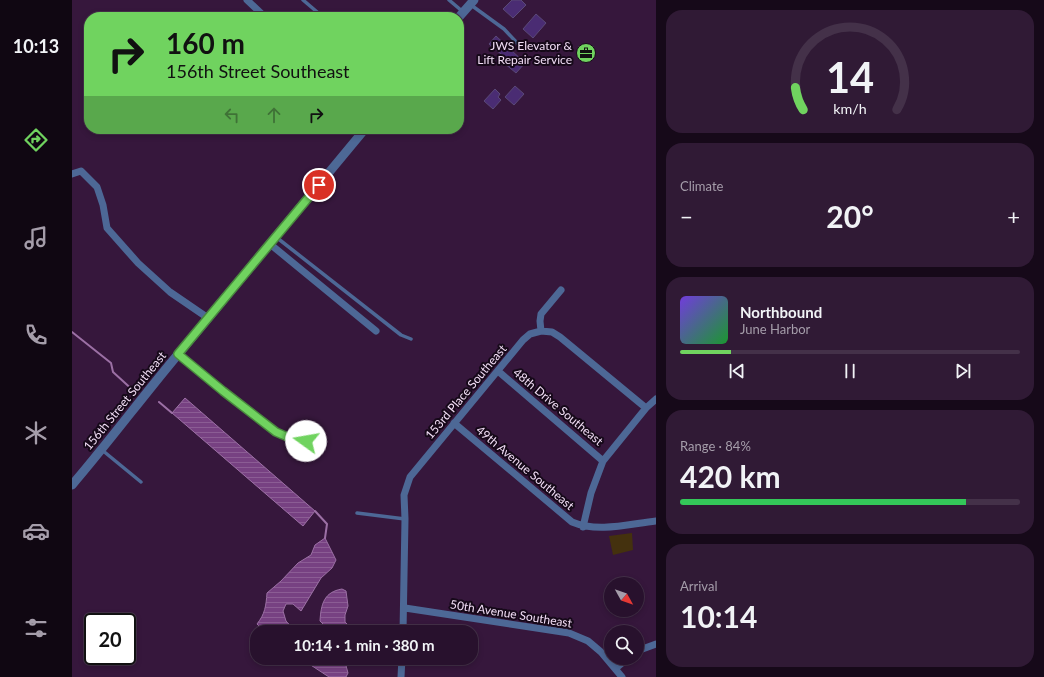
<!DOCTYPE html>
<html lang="en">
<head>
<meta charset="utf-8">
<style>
  body { margin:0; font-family:Lato,sans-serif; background:#301a35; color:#f1f3f6; height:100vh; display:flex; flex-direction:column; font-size:15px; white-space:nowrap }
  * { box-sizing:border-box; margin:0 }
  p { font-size:13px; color:#a59daa }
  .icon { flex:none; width:22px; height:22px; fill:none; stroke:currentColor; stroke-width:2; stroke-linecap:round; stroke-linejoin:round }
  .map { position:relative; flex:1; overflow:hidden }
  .sheet { display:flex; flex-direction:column; gap:10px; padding:10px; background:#160919; width:388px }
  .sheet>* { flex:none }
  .top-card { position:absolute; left:12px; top:12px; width:380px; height:122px; border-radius:16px; box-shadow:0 2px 6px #0003,0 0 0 1px #443149; background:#70d35f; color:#111; overflow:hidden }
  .needle { width:26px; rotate:130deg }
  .tools { position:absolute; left:532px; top:577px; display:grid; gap:8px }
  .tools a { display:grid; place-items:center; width:40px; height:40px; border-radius:50%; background:#28112d; box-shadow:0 2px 6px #0003,0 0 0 1px #443149; font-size:20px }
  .speed { position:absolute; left:12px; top:613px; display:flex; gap:8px; font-size:20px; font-weight:700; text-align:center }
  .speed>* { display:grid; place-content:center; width:52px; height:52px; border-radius:50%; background:#28112d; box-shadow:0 2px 6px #0003,0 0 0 1px #443149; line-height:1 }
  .speed .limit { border:2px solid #111; border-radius:6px; background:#fff; color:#111 }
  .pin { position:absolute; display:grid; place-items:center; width:34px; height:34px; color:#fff; margin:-17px; border:2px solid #fff; border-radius:50%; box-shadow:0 1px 4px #0007 }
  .me { position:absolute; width:44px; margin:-22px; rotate:283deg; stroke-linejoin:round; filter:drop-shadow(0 0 3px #0008) }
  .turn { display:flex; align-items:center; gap:14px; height:84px; padding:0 16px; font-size:18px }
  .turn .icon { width:52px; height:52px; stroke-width:2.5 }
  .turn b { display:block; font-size:28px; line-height:34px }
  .lanes { display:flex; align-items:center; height:38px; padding:0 16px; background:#0003; justify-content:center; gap:20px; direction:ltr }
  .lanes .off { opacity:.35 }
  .big { font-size:30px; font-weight:700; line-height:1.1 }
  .sheet .widget { flex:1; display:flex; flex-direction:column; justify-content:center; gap:6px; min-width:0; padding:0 14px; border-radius:16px; background:#301a35 }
  .sheet .dial { align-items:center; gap:0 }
  .dial svg { height:104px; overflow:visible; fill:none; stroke:#443149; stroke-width:7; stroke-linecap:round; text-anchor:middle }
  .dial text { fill:#f1f3f6; stroke:none }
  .song { display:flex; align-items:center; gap:12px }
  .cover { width:48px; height:48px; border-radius:6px; background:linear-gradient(135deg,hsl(260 70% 55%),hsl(130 70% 35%)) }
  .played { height:4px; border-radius:2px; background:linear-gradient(90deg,#70d35f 15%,#443149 15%) }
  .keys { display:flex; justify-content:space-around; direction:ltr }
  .heat { display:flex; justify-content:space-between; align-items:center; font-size:22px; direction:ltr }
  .charge { height:6px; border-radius:3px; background:linear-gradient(90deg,#34c759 84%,#443149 0) }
  .trip { position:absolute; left:178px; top:625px; width:228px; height:40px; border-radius:16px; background:#28112d; box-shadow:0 2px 6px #0003,0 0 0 1px #443149; font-weight:700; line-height:40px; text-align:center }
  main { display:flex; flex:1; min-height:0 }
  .dock { display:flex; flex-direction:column; width:72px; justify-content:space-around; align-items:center; background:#100712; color:#a59daa }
  .dock .icon { width:28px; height:28px }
  .dock .current { color:#70d35f }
  .dock b { font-size:18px; color:#f1f3f6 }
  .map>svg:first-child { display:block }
  .green { fill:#44310e }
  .water { fill:url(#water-rules); stroke:#9c70a5 }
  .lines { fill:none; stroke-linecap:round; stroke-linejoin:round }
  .stream { stroke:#9c70a5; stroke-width:2 }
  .building { fill:#4a2c73; stroke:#5a4977 }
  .service { stroke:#4d6896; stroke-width:3.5 }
  .minor { stroke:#4d6896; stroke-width:7 }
  .tertiary { stroke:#4d6896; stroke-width:9 }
  .route-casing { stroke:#49893e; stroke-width:10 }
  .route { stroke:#70d35f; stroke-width:7 }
  .labels { text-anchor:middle; stroke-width:4; stroke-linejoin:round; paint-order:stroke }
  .poi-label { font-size:12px; fill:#f2def6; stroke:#160919; text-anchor:end }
  .street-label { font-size:12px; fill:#f2def6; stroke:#160919 }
</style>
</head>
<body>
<main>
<nav class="dock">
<b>10:13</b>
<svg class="icon current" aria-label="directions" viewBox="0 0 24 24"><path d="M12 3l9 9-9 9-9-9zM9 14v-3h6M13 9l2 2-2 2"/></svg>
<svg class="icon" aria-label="music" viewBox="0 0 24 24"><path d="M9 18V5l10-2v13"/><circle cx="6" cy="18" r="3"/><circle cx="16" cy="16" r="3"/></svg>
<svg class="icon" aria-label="phone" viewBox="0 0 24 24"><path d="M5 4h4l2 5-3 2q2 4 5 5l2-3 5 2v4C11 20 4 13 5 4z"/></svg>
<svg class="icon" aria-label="climate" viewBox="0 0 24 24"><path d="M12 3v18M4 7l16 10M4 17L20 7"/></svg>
<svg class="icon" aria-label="car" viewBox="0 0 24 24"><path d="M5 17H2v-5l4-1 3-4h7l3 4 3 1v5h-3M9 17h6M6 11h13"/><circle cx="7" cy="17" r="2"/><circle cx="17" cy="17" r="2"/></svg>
<svg class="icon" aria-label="filters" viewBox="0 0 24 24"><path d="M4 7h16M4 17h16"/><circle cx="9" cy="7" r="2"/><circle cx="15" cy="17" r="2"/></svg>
</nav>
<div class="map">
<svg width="584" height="677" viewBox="0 0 584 677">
  <defs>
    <pattern id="water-rules" width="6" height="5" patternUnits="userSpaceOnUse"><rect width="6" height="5" fill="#774182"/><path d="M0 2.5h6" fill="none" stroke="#8b5c94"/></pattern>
  </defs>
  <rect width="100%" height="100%" fill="#36173c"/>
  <path class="green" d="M560,533l1,17 -20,5 -4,-19z"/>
  <path class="water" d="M113,398l130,113 -12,15 -131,-113z
    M253,538l11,22 -4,8 -11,10 -20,33 -8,-7h-7l-3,7 3,10 10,11h-31l-8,-8c8,-10 9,-18 10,-31l14,-12 17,-18 13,-8 4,-10z
    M270,589l4,2 2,15 -3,9v7l4,4v6h-18l-11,-11c1,-17 4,-29 22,-32z
    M228,658h46l-1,4 3,11 -2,4h-17z"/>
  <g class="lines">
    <path class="stream" d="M0,332l39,31 2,9 23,21
      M87,402l13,11
      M243,511l12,13 -2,14"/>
  </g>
  <path class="building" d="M440,0h9l5,5 -13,13 -10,-9z
    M464,14l10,9 -13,15 -10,-9z
    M424,36l29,27 -9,10 -12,-10 3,-4 -18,-15z
    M443,86l9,8 -10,11 -9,-8z
    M423,89l5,5 -2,3 3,3 -8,9 -9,-8z"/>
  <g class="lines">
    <path class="service" d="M231,0l20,17
      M377,0l13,11
      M399,5l33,24 16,17
      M204,237l125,98 10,4
      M107,354l44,37 53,41 14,6 16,3
      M30,450l39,32
      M285,513l48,6"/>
    <path class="minor" d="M175,0l18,17
      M0,174l9,-3 16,16 6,18 4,23 31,35 32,29 38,26
      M198,244l106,87
      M469,331l11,1 8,5 86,71
      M426,371l105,90
      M382,423l118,99c26,11 57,2 84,-1
      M511,527l8,-34 12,-32 43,-53 10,-9
      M333,608l164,25 19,8 13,11 21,25
      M331,632l2,-113 -1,-24 6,-18 113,-137 7,-6 11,-3 -1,-10 1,-7 20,-24
      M565,651l19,-7
      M544,668l12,-10
      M329,677l1,-19"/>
    <path class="tertiary" d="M387,17l15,-17
      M0,485c36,-42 68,-85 103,-127 63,-77 127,-152 190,-229"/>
  </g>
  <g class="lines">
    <defs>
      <path id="route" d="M234,441l-16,-3 -14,-6 -53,-41 -45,-37 141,-169"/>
    </defs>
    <use href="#route" class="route-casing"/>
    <use href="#route" class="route"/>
  </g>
  <defs>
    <symbol id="office-disc" viewBox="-11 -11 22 22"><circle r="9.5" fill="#70d35f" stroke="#160919"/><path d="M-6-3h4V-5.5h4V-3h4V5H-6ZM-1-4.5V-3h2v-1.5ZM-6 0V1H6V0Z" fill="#111"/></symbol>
  </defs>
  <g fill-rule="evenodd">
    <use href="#office-disc" x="503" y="42" width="22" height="22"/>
  </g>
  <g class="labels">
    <g class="poi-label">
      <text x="500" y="50">JWS Elevator &amp;<tspan x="500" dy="14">Lift Repair Service</tspan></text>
    </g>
    <g class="street-label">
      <text transform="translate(394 392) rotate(-50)" y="4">153rd Place Southeast</text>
      <text transform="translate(53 401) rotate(-51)" y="4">156th Street Southeast</text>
      <text transform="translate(486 407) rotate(40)" y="4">48th Drive Southeast</text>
      <text transform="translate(453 468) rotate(40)" y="4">49th Avenue Southeast</text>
      <text transform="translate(439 614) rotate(9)" y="4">50th Avenue Southeast</text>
    </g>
  </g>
</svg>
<div class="tools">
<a><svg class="needle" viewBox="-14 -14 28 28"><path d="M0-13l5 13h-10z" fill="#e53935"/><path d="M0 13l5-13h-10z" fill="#a59daa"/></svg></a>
<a><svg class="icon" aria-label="search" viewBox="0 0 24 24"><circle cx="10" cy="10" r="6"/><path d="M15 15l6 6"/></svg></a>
</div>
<div class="speed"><div class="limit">20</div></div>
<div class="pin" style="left:247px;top:185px;background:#d93025"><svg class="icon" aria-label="arrive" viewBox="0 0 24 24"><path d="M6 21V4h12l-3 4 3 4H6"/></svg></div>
<svg class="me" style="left:234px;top:441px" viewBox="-20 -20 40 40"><circle r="19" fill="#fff"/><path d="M0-13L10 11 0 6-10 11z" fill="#70d35f"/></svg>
<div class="trip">10:14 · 1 min · 380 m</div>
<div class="top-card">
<div class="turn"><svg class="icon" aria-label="right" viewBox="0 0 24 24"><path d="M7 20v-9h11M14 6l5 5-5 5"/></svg><div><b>160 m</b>156th Street Southeast</div></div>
<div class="lanes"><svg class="icon off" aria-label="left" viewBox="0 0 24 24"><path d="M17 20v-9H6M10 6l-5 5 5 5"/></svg><svg class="icon off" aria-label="ahead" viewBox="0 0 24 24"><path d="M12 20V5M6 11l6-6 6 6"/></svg><svg class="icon" aria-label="right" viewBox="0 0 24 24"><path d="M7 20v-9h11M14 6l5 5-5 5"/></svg></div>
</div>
</div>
<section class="sheet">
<div class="widget dial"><svg viewBox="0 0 100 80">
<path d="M14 69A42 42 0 1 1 86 69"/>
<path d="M14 69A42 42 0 0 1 8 52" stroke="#70d35f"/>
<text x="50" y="56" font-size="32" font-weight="700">14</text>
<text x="50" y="72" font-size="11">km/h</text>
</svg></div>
<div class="widget"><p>Climate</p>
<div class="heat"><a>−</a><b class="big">20°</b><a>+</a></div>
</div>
<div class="widget">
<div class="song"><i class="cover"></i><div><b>Northbound</b><p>June Harbor</p></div></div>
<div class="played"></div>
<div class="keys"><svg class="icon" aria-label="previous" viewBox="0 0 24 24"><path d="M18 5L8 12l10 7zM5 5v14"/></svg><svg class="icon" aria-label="pause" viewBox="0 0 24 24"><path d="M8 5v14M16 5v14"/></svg><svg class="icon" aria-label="next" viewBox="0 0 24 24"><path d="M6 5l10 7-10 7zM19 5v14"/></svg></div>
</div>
<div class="widget"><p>Range · 84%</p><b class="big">420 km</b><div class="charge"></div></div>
<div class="widget"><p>Arrival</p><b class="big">10:14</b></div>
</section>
</main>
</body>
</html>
